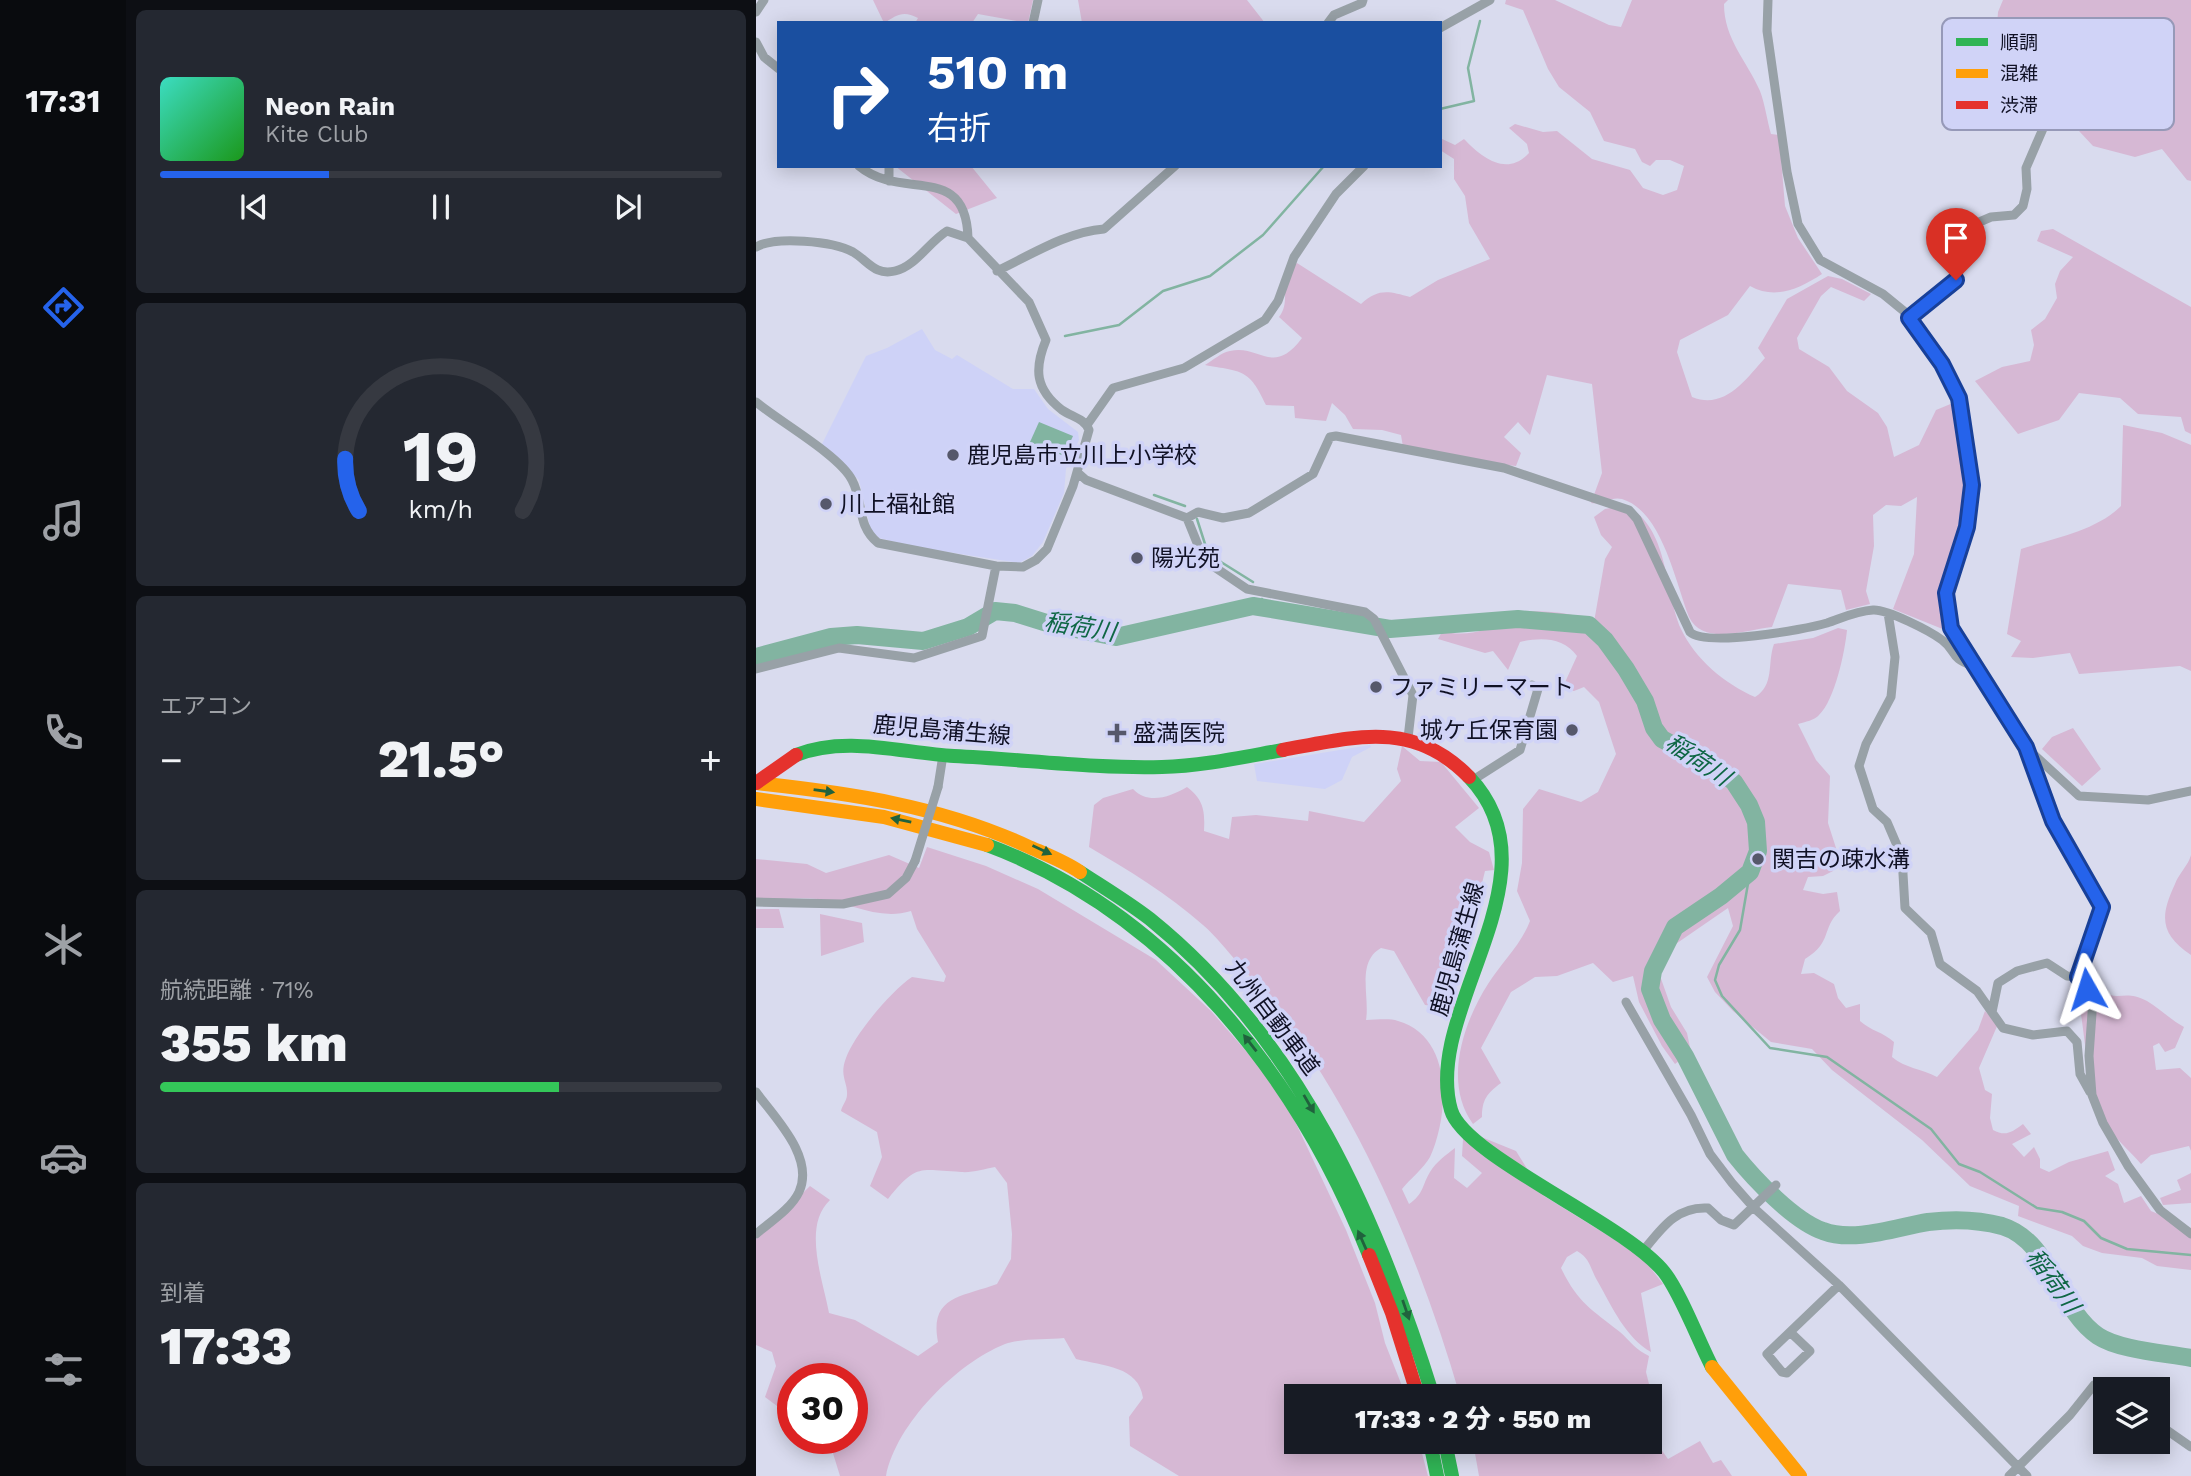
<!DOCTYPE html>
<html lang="ja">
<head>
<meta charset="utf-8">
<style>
  body { margin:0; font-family:"Work Sans","Noto Sans JP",sans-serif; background:#242831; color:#f1f3f6; height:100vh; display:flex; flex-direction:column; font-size:26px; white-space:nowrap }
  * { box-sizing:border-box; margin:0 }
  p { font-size:23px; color:#9ea1a6 }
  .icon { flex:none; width:38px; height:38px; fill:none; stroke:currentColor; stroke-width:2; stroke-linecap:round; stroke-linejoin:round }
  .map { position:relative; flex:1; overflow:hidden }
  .details { display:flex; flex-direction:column; gap:10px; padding:10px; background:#0d0f14; width:630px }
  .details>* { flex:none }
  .hud { position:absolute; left:21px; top:21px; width:665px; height:147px; border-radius:0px; box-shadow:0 4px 18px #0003; background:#1a4fa0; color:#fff; overflow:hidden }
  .controls { position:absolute; left:1337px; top:1377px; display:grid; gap:14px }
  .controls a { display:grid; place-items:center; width:77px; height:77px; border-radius:0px; background:#171b24; box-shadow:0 4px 18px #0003; font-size:35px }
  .speed { position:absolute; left:21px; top:1363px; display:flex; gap:14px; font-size:35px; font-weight:700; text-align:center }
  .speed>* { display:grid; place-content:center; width:91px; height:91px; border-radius:50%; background:#171b24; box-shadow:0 4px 18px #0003; line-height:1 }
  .speed .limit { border:10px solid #d22; background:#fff; color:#111 }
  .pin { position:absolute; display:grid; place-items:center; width:60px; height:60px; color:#fff; margin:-72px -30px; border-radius:50% 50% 50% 0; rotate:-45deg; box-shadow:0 0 7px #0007 }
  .pin .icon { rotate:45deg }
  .me { position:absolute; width:77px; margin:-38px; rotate:354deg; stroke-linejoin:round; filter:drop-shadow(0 0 5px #0008) }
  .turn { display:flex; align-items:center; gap:24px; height:147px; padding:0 35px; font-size:32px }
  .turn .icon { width:91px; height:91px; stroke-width:2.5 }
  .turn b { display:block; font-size:49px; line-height:60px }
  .big { font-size:52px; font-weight:800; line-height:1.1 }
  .details .widget { flex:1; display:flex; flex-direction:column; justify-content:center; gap:10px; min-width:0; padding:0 24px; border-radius:10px; background:#242831 }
  .details .dial { align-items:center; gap:0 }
  .dial svg { height:182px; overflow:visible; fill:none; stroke:#363941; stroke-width:7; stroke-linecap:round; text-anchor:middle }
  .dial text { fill:#f1f3f6; stroke:none }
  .song { display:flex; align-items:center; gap:21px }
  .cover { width:84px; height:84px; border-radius:10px; background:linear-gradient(135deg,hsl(170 70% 55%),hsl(120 70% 35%)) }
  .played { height:7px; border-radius:4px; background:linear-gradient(90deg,#2563eb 30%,#363941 30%) }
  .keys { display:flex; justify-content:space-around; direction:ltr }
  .heat { display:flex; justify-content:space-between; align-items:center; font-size:38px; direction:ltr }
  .charge { height:10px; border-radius:5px; background:linear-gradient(90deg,#34c759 71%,#363941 0) }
  .trip { position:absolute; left:528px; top:1384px; width:378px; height:70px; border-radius:0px; background:#171b24; box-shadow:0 4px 18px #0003; font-weight:800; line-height:70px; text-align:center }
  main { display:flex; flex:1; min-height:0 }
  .tabs { display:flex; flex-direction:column; width:126px; justify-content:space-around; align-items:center; background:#090b0e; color:#9ea1a6 }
  .tabs .icon { width:49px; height:49px }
  .tabs .on { color:#2563eb }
  .tabs b { font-size:32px; color:#f1f3f6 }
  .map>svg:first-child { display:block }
  .built { fill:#ced2f7 }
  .green { fill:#d6b8d4 }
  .water { fill:#82b4a1 }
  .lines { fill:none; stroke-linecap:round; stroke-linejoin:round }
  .stream { stroke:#82b4a1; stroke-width:2.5 }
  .river { stroke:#82b4a1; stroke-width:18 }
  .street { stroke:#98a1a7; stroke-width:9 }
  .fast { stroke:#30b455; stroke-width:14 }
  .slow { stroke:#ff9f0a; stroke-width:14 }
  .jam { stroke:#e5322d; stroke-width:14 }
  .street-bridge { stroke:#98a1a7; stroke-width:9 }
  .jam-bridge { stroke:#e5322d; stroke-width:14 }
  .oneway { fill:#20623d }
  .route-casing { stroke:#184099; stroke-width:18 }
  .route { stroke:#2563eb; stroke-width:12 }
  .poi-dot { fill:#56586b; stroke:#d0d3f7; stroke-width:2.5 }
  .labels { text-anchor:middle; stroke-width:7; stroke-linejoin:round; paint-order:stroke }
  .poi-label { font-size:23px; fill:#101125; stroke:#d0d3f7; text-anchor:start }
  .street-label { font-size:23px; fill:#101125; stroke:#d0d3f7 }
  .water-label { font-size:24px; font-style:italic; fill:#0f6745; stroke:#d0d3f7 }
  .key { fill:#d0d3f7; stroke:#9699b8; stroke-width:2 }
  .key-label { font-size:19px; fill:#101125 }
</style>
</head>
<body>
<main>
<nav class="tabs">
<b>17:31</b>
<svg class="icon on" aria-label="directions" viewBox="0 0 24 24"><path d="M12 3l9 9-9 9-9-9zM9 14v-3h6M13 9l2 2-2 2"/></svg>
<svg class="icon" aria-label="music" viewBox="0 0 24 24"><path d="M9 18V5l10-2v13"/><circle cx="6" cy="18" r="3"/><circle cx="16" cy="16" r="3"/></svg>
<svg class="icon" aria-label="phone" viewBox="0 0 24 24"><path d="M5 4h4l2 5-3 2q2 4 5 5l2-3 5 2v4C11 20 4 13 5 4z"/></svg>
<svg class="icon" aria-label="climate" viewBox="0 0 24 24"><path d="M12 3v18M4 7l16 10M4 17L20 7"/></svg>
<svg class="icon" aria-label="car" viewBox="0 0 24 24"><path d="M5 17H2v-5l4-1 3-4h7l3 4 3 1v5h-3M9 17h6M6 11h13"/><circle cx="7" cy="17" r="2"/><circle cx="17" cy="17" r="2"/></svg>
<svg class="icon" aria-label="filters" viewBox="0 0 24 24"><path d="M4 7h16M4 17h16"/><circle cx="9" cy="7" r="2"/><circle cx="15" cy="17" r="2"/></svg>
</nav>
<section class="details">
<div class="widget">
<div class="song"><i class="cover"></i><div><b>Neon Rain</b><p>Kite Club</p></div></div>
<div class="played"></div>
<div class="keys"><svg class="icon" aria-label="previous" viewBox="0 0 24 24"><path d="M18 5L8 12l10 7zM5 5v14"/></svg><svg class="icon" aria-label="pause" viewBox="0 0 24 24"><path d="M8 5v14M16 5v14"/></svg><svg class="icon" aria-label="next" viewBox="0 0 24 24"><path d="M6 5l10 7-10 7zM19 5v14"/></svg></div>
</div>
<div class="widget dial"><svg viewBox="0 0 100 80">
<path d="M14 69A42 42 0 1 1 86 69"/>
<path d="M14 69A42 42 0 0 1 8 46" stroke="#2563eb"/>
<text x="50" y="56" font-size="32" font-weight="700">19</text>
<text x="50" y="72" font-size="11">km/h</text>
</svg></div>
<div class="widget"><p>エアコン</p>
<div class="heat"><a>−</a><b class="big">21.5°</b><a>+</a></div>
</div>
<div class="widget"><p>航続距離 · 71%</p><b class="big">355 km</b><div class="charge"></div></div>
<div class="widget"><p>到着</p><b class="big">17:33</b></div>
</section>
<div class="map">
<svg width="1435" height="1476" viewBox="0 0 1435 1476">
  <rect width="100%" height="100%" fill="#d9dbee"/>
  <path class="built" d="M166,329l13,21 17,9 5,-4 56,34h21l14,20 30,23 1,8 -13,29 -2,24 -21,49 -11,14 -13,7 -104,-16 -36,-9 -8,-7 -12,-51 -37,-36 44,-88 21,-8z
    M614,745l1,2 -19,10 -10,23 -17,9 -68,-8 -3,-17z"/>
  <path class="green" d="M117,0h160l-5,23 -50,-9 -6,9h-57l3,-5c-15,-8 -21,-3 -34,5z
    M322,0h169l18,23h-183z
    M750,0h49l54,25 12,2 11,-27h96l-4,4c0,35 23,57 36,87 5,13 7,29 11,43l8,1 6,71 13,32 24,36c-23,15 -47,26 -72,12l-22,29 -48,25 -3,12 15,45c33,13 53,-17 73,-39l-7,-10 29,-49 41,-23 14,3 29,15 -7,7 -33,-14 -10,9 -24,42 2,11 30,18 18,24 31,22 9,14 7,30 25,-12 17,-35 17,-7 12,44 -1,60 -4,25 -14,38 -3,24 7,38 -57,-23 21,-55 3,-57 -16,9 -15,-1 -13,10 1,31 -8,45 4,13 -24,6 -5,-20 -53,-6 -16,43c-27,3 -69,19 -83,-10 -14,-36 -27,-106 -67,-118 -11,-3 -20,6 -31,4l11,-30 -10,-89 -45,-9 -17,60 -12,-13 -14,15 17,16 -5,13 -112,-13 -3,-18 -19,-5 -29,-1 -8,-14 -13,-12 -6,18 -31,-3 -1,-12 -28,-1c-17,-37 -24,-33 -61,-40 7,-4 17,-13 25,-14 29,-7 43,26 72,-13l-23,-21c14,-18 -4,-36 18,-54l64,41c17,-16 28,-13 49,-7l28,-17 52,-21 -21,-36 -4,-27 -11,-17v-20l-14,-9v-12l15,7 9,-6c18,19 43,38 65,14l-2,-9 -18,-16 6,-4 28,8 14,-1 35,28 38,11 13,18 20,7 14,-5 7,-24 -14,-6h-14l-6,6 -8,-4 -7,-13 -31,-8 -14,-29 -31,-25 -11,-18 -25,-59 -18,-6z
    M1247,0h188v181l-4,-1 -25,-31 -27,8 -42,-11 -27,-29 -21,-4 -13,-31 -15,-14 -20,-42 1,-14z
    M139,166h76l26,32 -41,16z
    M1297,229l138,78v127l-6,-3 -4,-14 -43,-3 -18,-16 -41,-5 -20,27 -41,14 -43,-53 27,-14 28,-6 4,-16 -3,-15 14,-11 12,-21 -2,-14 5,-13 13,-14 -36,-16 4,-10z
    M1367,425l39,8 29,12v226l-11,-5 -101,8 -9,-21 -37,5 -22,-1 10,-16 -14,-7 14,-85c33,-11 75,-18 100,-43z
    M870,505c44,25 37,82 55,124 14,30 44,55 74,68 20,-12 12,-34 19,-53l39,-6 25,-10 9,2c-2,21 -12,70 -28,85 -4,5 -14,7 -21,9l18,36 14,16 -2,47 8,25 -3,23 -10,5 -15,1 -5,13 20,4 14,-2 3,19c-19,17 -7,31 -35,48l-4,15 13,-1 20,11 4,14 8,10 14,-4v17c11,10 23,11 34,21l-2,15c13,11 30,12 45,20l41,-47 7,-19 13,13 -19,44 6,22 7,4 -2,24 3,12c13,7 19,2 30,-6l8,10 -19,10 12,13 10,-10 6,12v9l9,4 20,-10 39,-11 7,19 -10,6 13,8 6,19 17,-7 10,15 40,17v42l-34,-4 -15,-8 -40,-5 -19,-7 -11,-10 -54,-20 1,-10 -49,-20 -48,-46 -90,-70 -20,-21 -41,-7 -38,-31 -18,-19 -8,-15 26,-51 -5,-18 -61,42 -8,23 12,34 16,26 4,19 -16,12 -13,-18 -23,-44 -6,-26 -20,6 -20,-19 -36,13 -22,1 -24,15 -30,56 20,35c-14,10 -19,17 -19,34l-9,7c-30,-41 -10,-101 15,-140 14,-22 33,-39 42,-63l-13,-30 5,-28 1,-54 16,-20 42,13 17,-10 18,-38 -17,-52 -15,-15 -10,4 -12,-2 15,-33c-13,-19 -37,-19 -57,-14l-12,28 -15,-19 -8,2 -47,-14 4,-7c14,2 29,3 43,-3 10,-4 18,-13 28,-16 23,-4 61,-1 81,9l11,-63 7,-12 -11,-12 -7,-18 11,-8z
    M1317,728l28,41 -19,17 -40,-37 10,-12z
    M646,746l18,15 21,1 38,46 -24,19 15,15 19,10 5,18 -9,1 -12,49 -18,46 -1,43 -29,-4 -31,-54 -13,-3c-25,14 -11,49 -15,72 10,0 23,-2 32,1 56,16 51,94 32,136 -6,11 -20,22 -28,32l7,15c15,-10 13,-19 21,-32 7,-11 16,-17 25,-24l-1,30 13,10 15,-15 -20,-17 1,-17 11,-5 42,17 28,45 81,50 21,16 17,22 -22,9 10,59c-25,-14 -39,-45 -53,-70 -8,-13 -7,-23 -21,-31l-10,6 -6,11c17,35 30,41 59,64 10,9 16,18 29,24l-3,16 14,56 -10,5v-37h-190c-44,-151 -114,-315 -221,-432 -12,-13 -23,-28 -36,-39 -35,-31 -75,-55 -114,-78l5,-42 9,-7 30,-9c15,16 37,8 54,-2 17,13 18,24 17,44l25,8 3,-22 24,-2 52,6 1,-10 55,11 37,-41 -4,-12z
    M171,847l59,19 52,23 118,71 55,51 49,56 33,50 53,113 29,73 10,40 21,53h-109v46h122l9,34h-249l-49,-30 -1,-29 14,-19c-4,-32 -40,-32 -67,-39l-12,-21c-18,2 -42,0 -59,6 -48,19 -109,80 -119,132h-46l-8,-26 -15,-11 35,-1v-59h-59v39l-28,-21 11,-31 -4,-14 -16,-7v-106l54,-53 20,14c-28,26 -7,80 -1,113l26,7 63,36 20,-14c-9,-46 24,-45 59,-58l14,-25 1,-25 -5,-51 -12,-16c-11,2 -23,6 -34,5 -42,-2 -44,-9 -73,27l-18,-13 12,-29 -5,-25 -36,-21c1,-5 6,-11 6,-16 1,-13 -8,-19 -1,-37 8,-23 46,-68 66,-81l32,5 2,-6 -29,-47 -6,-18c-33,10 -61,-9 -93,-12 -20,-2 -42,1 -62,2v-42l51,5 19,9 63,-18 30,13z
    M1435,855v100c-30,-21 -32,-37 -16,-71 4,-11 13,-18 16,-29z
    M0,909h23l5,19h-28z
    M64,914l42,9 2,19 -43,14z
    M1332,976c29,35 30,10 59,25 12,7 24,19 37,26l-9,21 -10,4 -6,-9 -6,3 3,24 24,-2 11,10v73l-2,-5 -38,9 -10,9c-11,-13 -28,-27 -36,-42 -22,-44 -18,-92 -30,-138z
    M1435,1173v30l-28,2 -3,-7 21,-8 -4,-10z
    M894,1434l18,25 32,-18 13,22 8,-3 11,16h-253l-6,-34h177z"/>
  <path class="water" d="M283,422l34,14 -9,20 -34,-14z"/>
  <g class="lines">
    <path class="stream" d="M684,109l34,-8 -6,-33 12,-47
      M309,336l54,-11 44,-34 47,-15 53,-41 61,-69
      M398,495l31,11
      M441,519l8,25 16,18 32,20
      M506,599l4,9
      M994,872l-10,58 -21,35 -4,15 7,16 48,52 57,9 104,72 28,35 21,8 57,36 25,4 22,9 17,17 26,11 64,6"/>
    <path class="river" d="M0,657l75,-20 26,-2 66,6 45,-14 27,-16 20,2 35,11 66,13 137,-31 137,23 128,-10 71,6 16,15 21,29 19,32 9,27 8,11 57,31 15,12 15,23 7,17 2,29 -8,21 -29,24 -46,31 -22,44 -3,18 12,31 23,36 50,99c19,24 59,66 88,76 31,12 74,-4 105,-9 24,-3 52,-2 74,4 49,15 56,83 96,110 21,14 67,17 93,22"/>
    <path class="street" d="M1012,0l-1,31 20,141 11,52 22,36 63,34 22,18 44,63 10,23 13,87 -5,42 -21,66 5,35 75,119 27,74 49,86 -24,70 15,22 -4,57 3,39 11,28 25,43 32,44 31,24
      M0,12l8,-12
      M277,23l5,-23
      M572,23l6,-8 28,-12 1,-3
      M684,28l50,-28
      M0,42l8,15 15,12
      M103,166c43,36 107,-5 109,72
      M133,181v-15
      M0,247c19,-11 77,-6 97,5 15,9 22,24 42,19 21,-5 34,-29 52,-40l21,7 61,64 17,38c-12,29 -11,49 16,70 10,7 22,8 27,20l-16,56 -26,63 -11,11 -13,7 -27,-1 -118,-23c-22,-18 -14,-41 -26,-63 -13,-25 -72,-58 -96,-78
      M241,271c34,-16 69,-39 107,-42l71,-63
      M1153,318l47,-38 21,-57 14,-6 23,-2 9,-9 4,-17 -1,-21 19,-44 -4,-15 -37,-42 -12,-31
      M331,425l26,-37 71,-20 81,-48 13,-19 16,-44 42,-63 28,-28
      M321,472l9,8 101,38 11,-6 25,6 26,-5 64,-39 17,-37 6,-1 168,32 125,42 8,9 53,113c16,15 113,-2 137,-9 15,-5 29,-12 46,-13 14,-1 57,21 69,30 15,11 7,18 31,26
      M431,518l17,42 43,29 118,23 9,7 39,76 -5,43
      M1132,613l7,44 -4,40 -25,47 -7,22 14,43 14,13 15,35 3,51 26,25 9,31 37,27 26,37 30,7 34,-4 10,11 3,32 10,18
      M0,669l83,-21 75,10 68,-22 14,-70
      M1274,751l49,45 69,4 43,-9
      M717,780l47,-30 18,-61 -6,-4
      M182,787l5,-32
      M0,902l87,2 45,-10 18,-16 9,-17
      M870,1002l65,113 19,39 22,29 22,25 85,77 188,191
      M1236,1012l6,-29 19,-12 30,-8 20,13 11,1
      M0,1092c19,26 59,65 43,100 -8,17 -29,30 -43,42
      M887,1251c18,-22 33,-45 65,-43l13,12 13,5 42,-40
      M1034,1332l20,19 -23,22 -5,-1 -15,-18 72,-69
      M1402,1424l33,23
      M1253,1476l61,-61 24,-30 5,-1 11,6"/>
    <path class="fast" d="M40,755c50,-20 106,-2 158,1 66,3 142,13 208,11 40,-1 81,-10 121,-17
      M713,777c94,98 -47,232 -18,333 13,46 174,113 213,162 16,20 35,70 48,95
      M231,845c183,68 312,233 382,410
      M324,872c23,15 48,30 70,47 150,121 227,298 283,477
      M674,1442l7,34
      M689,1442l7,34"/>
    <path class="slow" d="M0,783c94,10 184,23 271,63 18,8 37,15 53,26
      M0,799l128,18 103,28
      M956,1367l88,109"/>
    <path class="jam" d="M527,750c71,-13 130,-31 186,27
      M613,1255l23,58 26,83"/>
    <path class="street-bridge" d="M159,861l23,-74"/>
    <path class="jam-bridge" d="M0,783l40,-28"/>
  </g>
  <defs><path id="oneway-solid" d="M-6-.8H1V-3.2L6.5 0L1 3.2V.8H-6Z" transform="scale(1.75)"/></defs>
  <g class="oneway">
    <use href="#oneway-solid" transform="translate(68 791) rotate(8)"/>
    <use href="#oneway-solid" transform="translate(145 820) rotate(-168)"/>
    <use href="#oneway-solid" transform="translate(286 850) rotate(25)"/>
    <use href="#oneway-solid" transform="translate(494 1043) rotate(-128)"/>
    <use href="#oneway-solid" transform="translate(553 1104) rotate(60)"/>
    <use href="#oneway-solid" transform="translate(606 1240) rotate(-114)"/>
    <use href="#oneway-solid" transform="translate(650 1310) rotate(71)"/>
  </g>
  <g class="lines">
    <defs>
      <path id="route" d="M1200,280l-47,38 33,46 17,34 13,87 -5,42 -21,66 5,35 75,119 27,74 49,86 -24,70 9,12"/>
    </defs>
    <use href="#route" class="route-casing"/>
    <use href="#route" class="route"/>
  </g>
  <g class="poi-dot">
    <circle cx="197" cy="455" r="7"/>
    <circle cx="70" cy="504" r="7"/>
    <circle cx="381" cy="558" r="7"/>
    <circle cx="620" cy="687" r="7"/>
    <circle cx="816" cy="730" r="7"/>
    <path d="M357.5 722.5h7v7h7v7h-7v7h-7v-7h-7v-7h7z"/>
    <circle cx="1002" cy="859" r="7"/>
  </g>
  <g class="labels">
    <g class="poi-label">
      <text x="211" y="463">鹿児島市立川上小学校</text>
      <text x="84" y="512">川上福祉館</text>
      <text x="395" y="566">陽光苑</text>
      <text x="634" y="695">ファミリーマート</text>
      <text x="802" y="738" text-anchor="end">城ケ丘保育園</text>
      <text x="377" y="741">盛満医院</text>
      <text x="1016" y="867">関吉の疎水溝</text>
    </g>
    <g class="street-label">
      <text transform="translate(186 730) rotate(5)" y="8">鹿児島蒲生線</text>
      <text transform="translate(701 949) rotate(-74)" y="8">鹿児島蒲生線</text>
      <text transform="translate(517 1017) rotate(53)" y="8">九州自動車道</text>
    </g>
    <g class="water-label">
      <text transform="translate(324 627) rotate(9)" y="8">稲荷川</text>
      <text transform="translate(942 760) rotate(34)" y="8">稲荷川</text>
      <text transform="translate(1297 1281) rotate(54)" y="8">稲荷川</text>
    </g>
  </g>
  <rect x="1186" y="18" width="232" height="112" rx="10" class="key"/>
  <rect x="1200" y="38" width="32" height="8" fill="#30b455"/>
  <rect x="1200" y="69" width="32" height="9" fill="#ff9f0a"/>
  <rect x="1200" y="101" width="32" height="8" fill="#e5322d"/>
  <g class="key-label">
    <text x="1244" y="49">順調</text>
    <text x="1244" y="80">混雑</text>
    <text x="1244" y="112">渋滞</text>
  </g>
</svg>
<div class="controls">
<a><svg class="icon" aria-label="layers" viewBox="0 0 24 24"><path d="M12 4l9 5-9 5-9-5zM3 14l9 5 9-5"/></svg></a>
</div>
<div class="speed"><div class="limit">30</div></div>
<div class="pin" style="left:1200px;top:280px;background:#d93025"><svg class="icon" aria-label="arrive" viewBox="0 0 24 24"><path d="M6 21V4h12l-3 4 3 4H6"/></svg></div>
<svg class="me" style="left:1331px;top:989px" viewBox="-20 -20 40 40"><path d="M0-17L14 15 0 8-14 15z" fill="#2563eb" stroke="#fff" stroke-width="4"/></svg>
<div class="trip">17:33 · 2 分 · 550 m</div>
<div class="hud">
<div class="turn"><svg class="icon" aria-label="right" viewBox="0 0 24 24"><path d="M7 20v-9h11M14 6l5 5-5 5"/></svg><div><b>510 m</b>右折</div></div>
</div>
</div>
</main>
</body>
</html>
